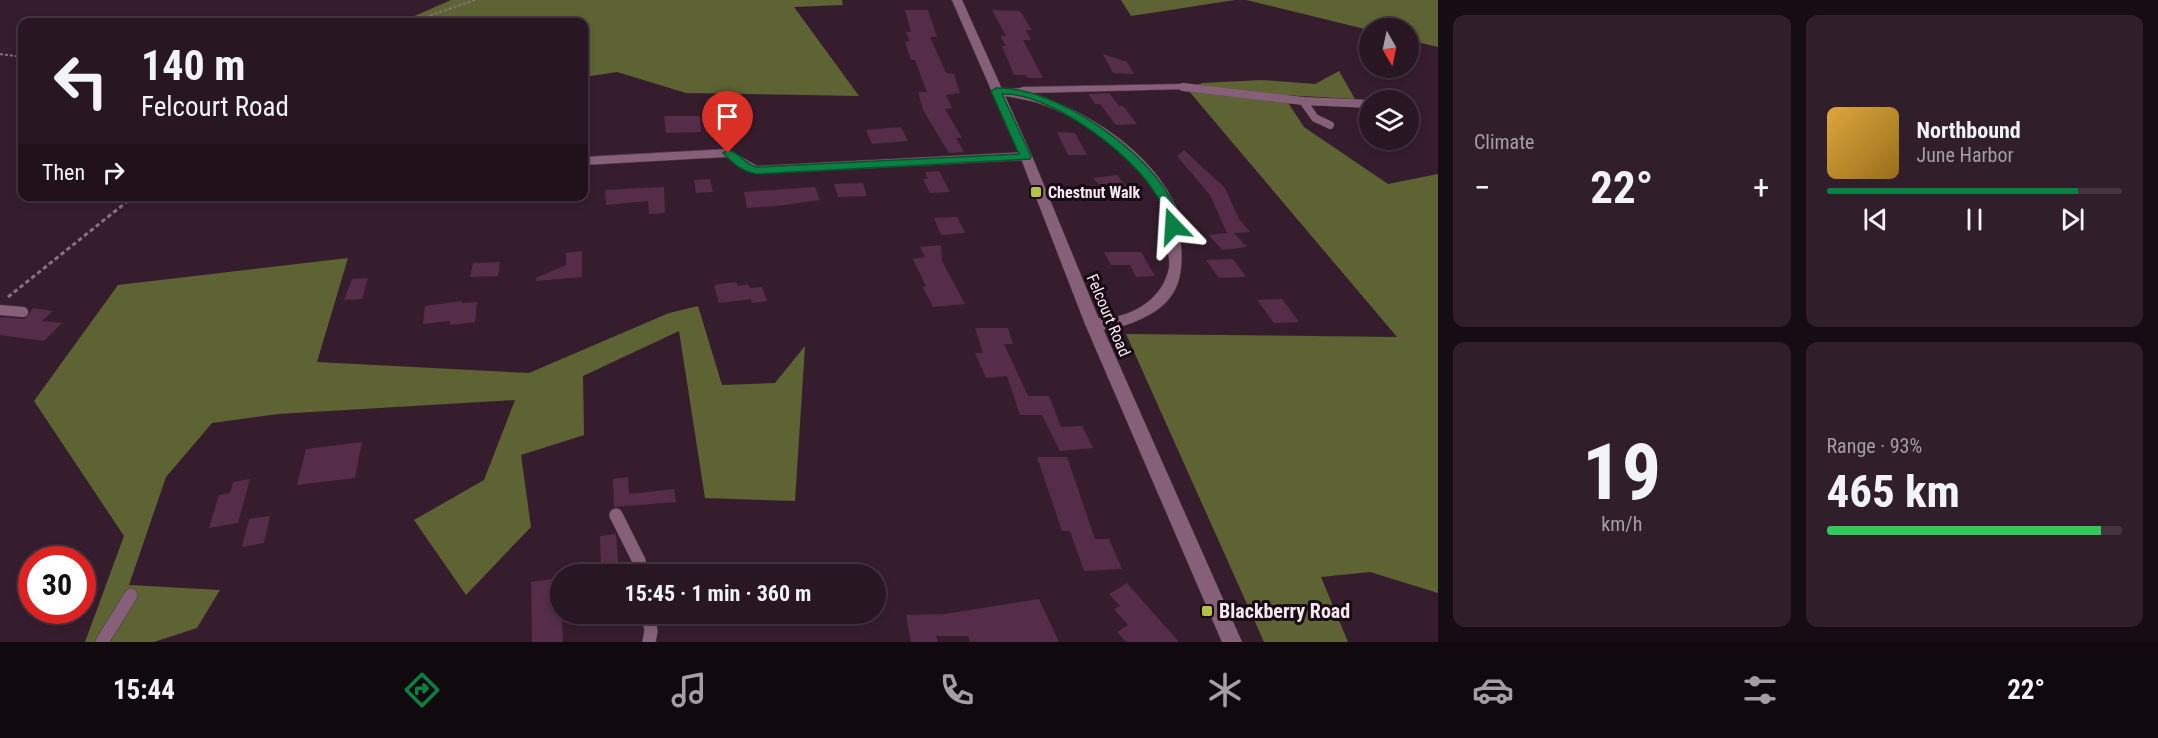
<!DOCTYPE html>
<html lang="en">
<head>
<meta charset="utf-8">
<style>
  body { margin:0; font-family:"Roboto Condensed",sans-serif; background:#301f2a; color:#f1f3f6; height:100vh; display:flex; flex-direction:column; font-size:22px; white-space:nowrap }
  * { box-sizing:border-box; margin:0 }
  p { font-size:20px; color:#a59fa5 }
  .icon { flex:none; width:33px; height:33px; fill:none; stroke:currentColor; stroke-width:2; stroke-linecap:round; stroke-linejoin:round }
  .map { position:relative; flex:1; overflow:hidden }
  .details { display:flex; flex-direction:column; gap:15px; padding:15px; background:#160c13; width:720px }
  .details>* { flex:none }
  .guide { position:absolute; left:18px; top:18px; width:570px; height:183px; border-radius:12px; box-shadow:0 3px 9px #0003,0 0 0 2px #443540; background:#281622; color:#f1f3f6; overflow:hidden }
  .needle { width:39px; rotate:171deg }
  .buttons { position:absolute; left:1359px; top:18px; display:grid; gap:12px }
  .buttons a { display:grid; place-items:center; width:60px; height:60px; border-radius:50%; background:#281622; box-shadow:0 3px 9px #0003,0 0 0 2px #443540; font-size:30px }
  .speed { position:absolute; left:18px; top:546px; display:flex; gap:12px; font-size:30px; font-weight:700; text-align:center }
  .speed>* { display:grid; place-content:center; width:78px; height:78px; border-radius:50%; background:#281622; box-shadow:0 3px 9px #0003,0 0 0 2px #443540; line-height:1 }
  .speed .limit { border:9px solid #d22; background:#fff; color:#111 }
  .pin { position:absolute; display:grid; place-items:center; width:51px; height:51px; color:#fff; margin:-62px -26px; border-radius:50% 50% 50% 0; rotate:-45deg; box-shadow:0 0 6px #0007 }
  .pin .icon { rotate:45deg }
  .me { position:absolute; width:66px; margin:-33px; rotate:340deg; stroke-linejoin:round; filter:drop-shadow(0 0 4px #0008) }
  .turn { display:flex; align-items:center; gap:21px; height:126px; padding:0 24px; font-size:27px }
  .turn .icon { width:78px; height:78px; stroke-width:2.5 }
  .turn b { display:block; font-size:42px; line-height:51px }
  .then { display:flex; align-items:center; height:57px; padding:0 24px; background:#0003; gap:12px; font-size:22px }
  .big { font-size:45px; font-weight:700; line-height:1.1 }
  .details .tile { flex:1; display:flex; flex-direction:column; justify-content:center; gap:9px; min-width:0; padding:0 21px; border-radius:12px; background:#301f2a }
  .details .dial { align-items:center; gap:0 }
  .dial b { font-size:78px; line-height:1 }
  .song { display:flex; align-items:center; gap:18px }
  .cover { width:72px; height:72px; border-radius:9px; background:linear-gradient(135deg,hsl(40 70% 55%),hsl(40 70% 35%)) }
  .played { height:6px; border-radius:3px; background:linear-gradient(90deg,#0b8043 85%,#443540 85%) }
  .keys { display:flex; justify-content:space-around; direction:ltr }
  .heat { display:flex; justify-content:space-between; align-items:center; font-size:33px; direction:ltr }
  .charge { height:9px; border-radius:4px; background:linear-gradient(90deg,#34c759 93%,#443540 0) }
  .details .tiles { flex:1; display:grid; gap:15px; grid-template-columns:repeat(2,1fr) }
  .trip { position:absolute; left:550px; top:564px; width:336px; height:60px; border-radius:30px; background:#281622; box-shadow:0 3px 9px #0003,0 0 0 2px #443540; font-weight:700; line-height:60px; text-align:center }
  .tabs { display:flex; height:96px; justify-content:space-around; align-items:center; background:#10090e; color:#a59fa5 }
  .tabs .icon { width:42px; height:42px }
  .tabs .active { color:#0b8043 }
  .tabs b { font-size:27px; color:#f1f3f6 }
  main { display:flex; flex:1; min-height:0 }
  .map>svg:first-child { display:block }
  .forest { fill:#5d6333 }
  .building { fill:#552d48 }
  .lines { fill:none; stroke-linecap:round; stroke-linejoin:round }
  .service-far2-casing { stroke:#513949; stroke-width:8 }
  .service-far1-casing { stroke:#513949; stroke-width:11 }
  .service-casing { stroke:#513949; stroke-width:14 }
  .minor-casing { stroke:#513949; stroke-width:1 }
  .tertiary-casing { stroke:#513949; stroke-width:1 }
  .path-far1 { stroke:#87717f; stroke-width:2; stroke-dasharray:3 2; stroke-linecap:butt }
  .path { stroke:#87717f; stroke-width:3; stroke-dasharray:4.5 3; stroke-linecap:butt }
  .service-far2 { stroke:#866078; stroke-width:8 }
  .service-far1 { stroke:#866078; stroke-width:10 }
  .service { stroke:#866078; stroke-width:13 }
  .minor { fill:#866078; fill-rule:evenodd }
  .tertiary { fill:#866078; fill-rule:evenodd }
  .route { fill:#0b8043; stroke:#07532c; stroke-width:1.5 }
  .poi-dot { fill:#b5c249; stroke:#170c13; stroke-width:2 }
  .labels { text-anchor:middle; stroke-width:6; stroke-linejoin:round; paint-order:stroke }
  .poi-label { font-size:16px; font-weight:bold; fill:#f8e6f1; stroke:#170c13; text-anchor:start }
  .street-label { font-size:16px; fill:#f8e6f1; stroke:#170c13 }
  .near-poi-label { font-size:20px; font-weight:bold; fill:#f8e6f1; stroke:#170c13; text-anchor:start }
</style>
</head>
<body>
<main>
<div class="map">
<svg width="1438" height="642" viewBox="0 0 1438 642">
  <rect width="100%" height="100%" fill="#361d2e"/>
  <path class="forest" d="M451,0h391l1,5 -49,2 65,89 -173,-3 -69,-21 -33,5v-55h-183z
    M1121,0h114l-104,16z
    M1246,0h192v47l-29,-7 -1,-12h-38l-1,2z
    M1339,71l16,28 -72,-4 21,32 84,57 50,-10v419l-68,-21 -49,5 27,65h-84l-138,-308 271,3 -209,-247 14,-7 60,-3 53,4z
    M348,258l-31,104 212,11 140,-60 29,-7 24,79 53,-2 30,-37 -10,155 -90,-3 -26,-167 -96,45 1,59 -63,20 10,72 -65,68 -52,-75 70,-40 31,-80 -237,14 -66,9 -46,54 -37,108 91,5 -23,38 -43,14h-69l39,-106 -90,-135 84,-116z"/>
  <path class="building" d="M905,10h23l9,27h-7l16,36 8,1 6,19 -14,2 6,13 -7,1 17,29h-6l8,14 -15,1 -26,-43 -5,-18h9l-12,-32h-4l-6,-19h5l-4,-9h5z
    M992,10l28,1 12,19h-6l5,10h-8l20,38h-15l-3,-3h-11l-12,-29h4l-6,-10h6z
    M1103,54l24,8 7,12 -21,-1z
    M1109,93l10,13h4l14,18 -21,1 -16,-21h-5l-7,-10z
    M664,116h36l1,16 -35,1z
    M901,127l7,14 -36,3 -6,-14z
    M1057,132l18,1 12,22h-19z
    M1184,150l41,38 14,31 11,13 -16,1 13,14 -25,3 -13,-15 18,-2 -17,-38 -33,-39z
    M939,171l11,21 -20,1 -7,-14h5l-3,-7z
    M1117,175l11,13 -24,2 -11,-12z
    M710,179l3,13 -17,1 -2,-13z
    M863,183l4,13 -29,1 -4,-13z
    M664,187l1,26 -16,1 -1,-13 -42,4 -1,-15z
    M815,187l5,13 -44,6 -29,2 -3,-16z
    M957,217l8,16 -24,2 -7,-17z
    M941,245l1,16 23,43 -32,3 -10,-20 3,-1 -13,-27 12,-2 -5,-10z
    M582,251v26l-46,4v-3l30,-13v-12z
    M1104,252h37l14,24 -19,1 -6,-12h-19z
    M1233,259l13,18 -27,1 -13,-18z
    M500,262l-2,14 -28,1 3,-14z
    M368,278l-6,21 -18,1 8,-21z
    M736,282l2,4 10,-2 2,4 12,-1 5,14 -15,2 -1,-4 -32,4 -5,-18z
    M1282,299l17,23 -25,1 -17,-23z
    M462,301v2l15,-1 -2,20 -25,3v-4l-27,3 2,-18z
    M33,308l20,3 -11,10 20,2 -18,18 -44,-6v-18l25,2z
    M975,328h33l5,16h-9l24,52h21l12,31 21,-1 11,22 -33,3 -18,-36h-22l-13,-39 -21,2 -11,-25h8z
    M362,442l-7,36 -58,7 9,-36z
    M1037,457h30l28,82h14l13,30 -38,2 -14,-40h-8z
    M628,477l1,17 45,-5 2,13 -62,5 -1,-28z
    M250,479l-12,44 -29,5 10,-33 11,-2 3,-11z
    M270,516l-6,27 -22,4 7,-28z
    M616,534l2,28 -17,2 -1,-28z
    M560,578l3,64h-31l-1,-60z
    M1127,583l52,59h-53l-9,-10 11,-7 -14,-16 6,-3 -11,-12z
    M1039,599l20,43h-89l-2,-6h-32l2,6h-27l-5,-27 39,-1z"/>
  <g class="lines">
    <defs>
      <path id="service-far2" d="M1183,87l120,14 67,3
        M1303,101l12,17 15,7"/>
      <path id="service-far1" d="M0,310l23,2"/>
      <path id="service" d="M616,515l23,46 2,13
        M648,614l3,17 -2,11
        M102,642l29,-47"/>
      <path id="minor" d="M1183,84l5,3 -1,2 -157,4c57,17 123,59 147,116 4,12 3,25 4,37 3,35 -6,58 -40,73 -15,7 -37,14 -53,9l-3,-4 3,-4c10,-3 21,-2 31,-4 24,-6 45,-23 50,-48 1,-7 -1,-15 -2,-22 -1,-12 1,-25 -3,-37 -18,-46 -80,-91 -126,-106 -11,-4 -41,-7 -47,-12 8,-6 22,0 32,-4z
        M728,149l29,17 269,-14 6,4 -6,4 -269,14 -13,-4 -18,-13 -142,8v-8z"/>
      <path id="tertiary" d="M952,0h10l70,156 69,168 141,318h-20l-137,-318 -65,-168z"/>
    </defs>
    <use href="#service-far2" class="service-far2-casing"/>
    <use href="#service-far1" class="service-far1-casing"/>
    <use href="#service" class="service-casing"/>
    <use href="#minor" class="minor-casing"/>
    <use href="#tertiary" class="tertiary-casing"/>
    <path class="path-far1" d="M411,22l64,-22
      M0,54l22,3"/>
    <path class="path" d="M8,297l126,-101"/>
    <use href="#service-far2" class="service-far2"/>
    <use href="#service-far1" class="service-far1"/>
    <use href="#service" class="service"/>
    <use href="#minor" class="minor"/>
    <use href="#tertiary" class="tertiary"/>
  </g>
  <path class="route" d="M996,88c59,-2 157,65 179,120 3,5 3,12 4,18l-1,3h-9c-3,-7 -3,-15 -6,-22 -3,-7 -8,-14 -12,-20 -25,-37 -103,-95 -149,-93l29,62 -1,3 -273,15c-18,-4 -21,-9 -34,-21l5,-3c13,3 17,15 29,17l262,-13 -28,-63z"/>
  <g class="poi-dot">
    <rect x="1030" y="186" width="12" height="12" rx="3"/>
    <rect x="1201" y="605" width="12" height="12" rx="3"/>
  </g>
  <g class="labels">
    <g class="poi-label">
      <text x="1048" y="198">Chestnut Walk</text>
    </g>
    <g class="street-label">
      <text transform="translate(1109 315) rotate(67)" y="6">Felcourt Road</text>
    </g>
    <g class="near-poi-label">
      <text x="1219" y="618">Blackberry Road</text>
    </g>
  </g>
</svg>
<div class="buttons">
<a><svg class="needle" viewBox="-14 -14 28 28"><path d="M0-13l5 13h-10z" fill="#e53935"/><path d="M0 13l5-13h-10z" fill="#a59fa5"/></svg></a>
<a><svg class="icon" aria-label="layers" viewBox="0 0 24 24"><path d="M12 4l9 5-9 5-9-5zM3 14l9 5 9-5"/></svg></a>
</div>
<div class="speed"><div class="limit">30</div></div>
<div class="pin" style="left:728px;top:153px;background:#d93025"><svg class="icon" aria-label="arrive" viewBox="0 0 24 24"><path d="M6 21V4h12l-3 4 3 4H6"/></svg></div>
<svg class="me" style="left:1173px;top:226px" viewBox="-20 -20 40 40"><path d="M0-17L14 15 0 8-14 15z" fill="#0b8043" stroke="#fff" stroke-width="4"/></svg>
<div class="trip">15:45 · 1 min · 360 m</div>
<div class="guide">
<div class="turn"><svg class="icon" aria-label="left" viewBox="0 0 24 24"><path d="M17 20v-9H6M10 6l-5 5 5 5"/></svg><div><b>140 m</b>Felcourt Road</div></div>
<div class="then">Then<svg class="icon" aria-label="right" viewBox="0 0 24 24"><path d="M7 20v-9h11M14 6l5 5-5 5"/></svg></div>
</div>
</div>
<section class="details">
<div class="tiles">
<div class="tile"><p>Climate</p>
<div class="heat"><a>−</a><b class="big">22°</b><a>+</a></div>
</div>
<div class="tile">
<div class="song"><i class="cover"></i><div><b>Northbound</b><p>June Harbor</p></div></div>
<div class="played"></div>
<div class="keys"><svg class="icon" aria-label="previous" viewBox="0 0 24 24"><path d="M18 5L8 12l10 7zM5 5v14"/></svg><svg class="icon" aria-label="pause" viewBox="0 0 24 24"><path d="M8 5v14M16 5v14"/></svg><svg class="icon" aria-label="next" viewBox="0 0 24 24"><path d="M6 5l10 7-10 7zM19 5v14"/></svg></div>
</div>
<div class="tile dial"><b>19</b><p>km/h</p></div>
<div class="tile"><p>Range · 93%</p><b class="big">465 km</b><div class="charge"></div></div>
</div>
</section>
</main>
<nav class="tabs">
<b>15:44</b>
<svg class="icon active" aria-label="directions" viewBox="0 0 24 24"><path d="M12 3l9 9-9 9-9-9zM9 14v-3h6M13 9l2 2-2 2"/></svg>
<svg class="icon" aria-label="music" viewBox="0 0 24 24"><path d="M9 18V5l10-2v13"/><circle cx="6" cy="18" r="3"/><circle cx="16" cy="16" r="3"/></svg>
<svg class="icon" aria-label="phone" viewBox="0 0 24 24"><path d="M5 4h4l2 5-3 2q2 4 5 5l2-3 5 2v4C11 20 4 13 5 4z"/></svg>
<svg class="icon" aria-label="climate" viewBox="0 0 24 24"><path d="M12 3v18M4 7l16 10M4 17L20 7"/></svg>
<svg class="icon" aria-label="car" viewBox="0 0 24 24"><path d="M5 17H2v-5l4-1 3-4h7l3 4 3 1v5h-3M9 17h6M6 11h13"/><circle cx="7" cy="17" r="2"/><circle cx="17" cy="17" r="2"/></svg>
<svg class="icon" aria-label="filters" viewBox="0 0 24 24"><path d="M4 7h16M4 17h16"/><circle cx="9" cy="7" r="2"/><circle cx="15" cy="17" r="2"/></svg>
<b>22°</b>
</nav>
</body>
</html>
